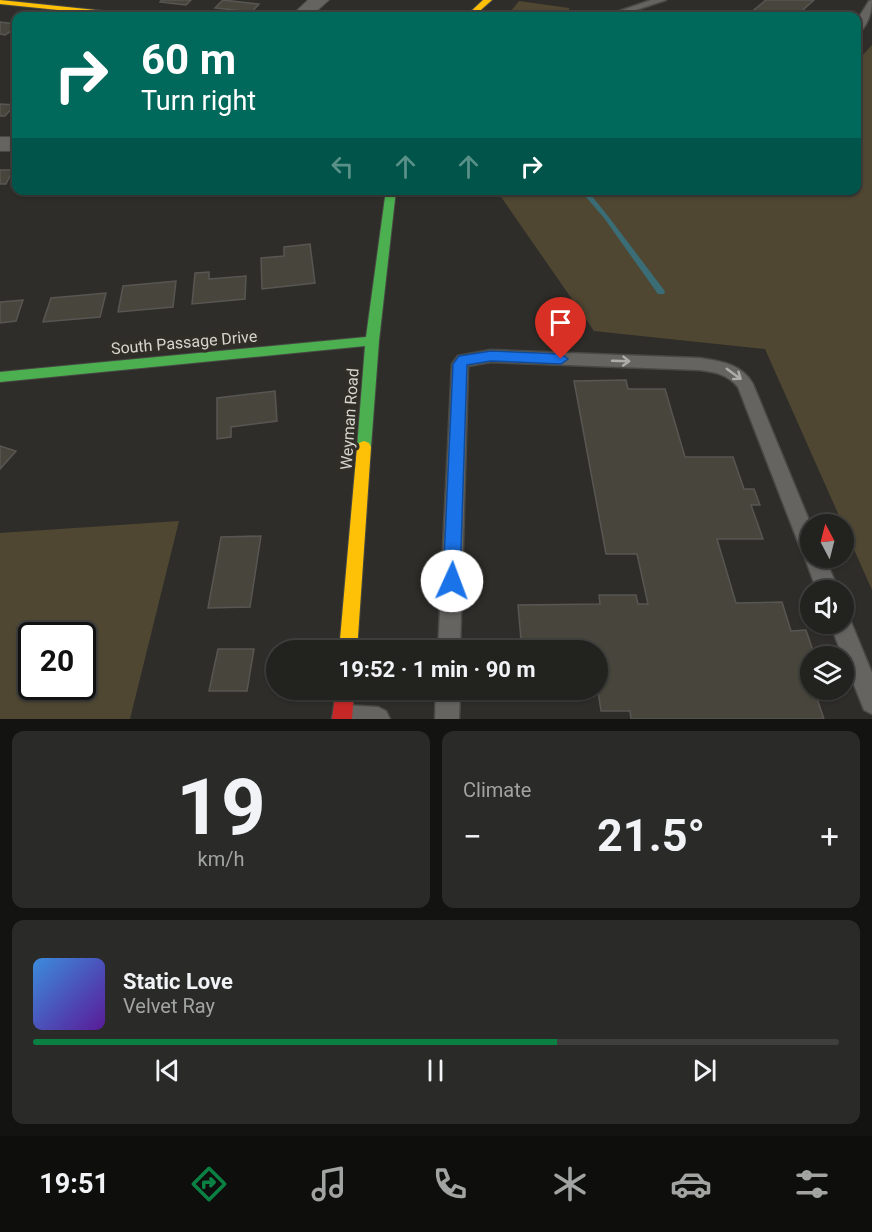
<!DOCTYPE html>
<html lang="en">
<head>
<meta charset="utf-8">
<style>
  body { margin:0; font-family:Roboto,sans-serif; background:#2a2a28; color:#f1f3f6; height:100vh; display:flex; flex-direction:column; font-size:22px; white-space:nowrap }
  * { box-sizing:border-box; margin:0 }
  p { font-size:20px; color:#a2a4a4 }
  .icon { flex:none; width:33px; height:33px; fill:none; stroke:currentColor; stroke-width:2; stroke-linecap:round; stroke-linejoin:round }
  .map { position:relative; height:719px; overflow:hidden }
  .panel { display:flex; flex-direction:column; gap:12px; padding:12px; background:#131311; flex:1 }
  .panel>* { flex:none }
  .hud { position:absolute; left:12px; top:12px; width:849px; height:183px; border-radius:12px; box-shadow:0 2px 4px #0004,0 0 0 2px #3f3f3d; background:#00695c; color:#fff; overflow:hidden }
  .needle { width:39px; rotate:353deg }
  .buttons { position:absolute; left:800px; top:514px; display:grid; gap:12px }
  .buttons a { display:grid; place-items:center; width:54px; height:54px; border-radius:50%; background:#22221f; box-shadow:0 2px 4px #0004,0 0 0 2px #3f3f3d; font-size:30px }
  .speed { position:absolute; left:18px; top:622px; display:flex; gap:12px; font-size:30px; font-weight:700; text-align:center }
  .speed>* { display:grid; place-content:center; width:78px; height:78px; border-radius:50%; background:#22221f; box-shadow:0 2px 4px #0004,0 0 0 2px #3f3f3d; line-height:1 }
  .speed .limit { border:3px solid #111; border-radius:9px; background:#fff; color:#111 }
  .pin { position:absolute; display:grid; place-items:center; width:51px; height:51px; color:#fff; margin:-62px -26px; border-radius:50% 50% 50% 0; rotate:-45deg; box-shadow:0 0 6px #0007 }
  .pin .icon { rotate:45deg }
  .me { position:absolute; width:66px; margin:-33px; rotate:2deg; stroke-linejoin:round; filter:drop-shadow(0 0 4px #0008) }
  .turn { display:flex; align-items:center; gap:21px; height:126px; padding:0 30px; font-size:27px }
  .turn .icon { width:78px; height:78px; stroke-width:2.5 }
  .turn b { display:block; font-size:42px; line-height:51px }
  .lanes { display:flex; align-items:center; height:57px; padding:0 30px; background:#0003; justify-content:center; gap:30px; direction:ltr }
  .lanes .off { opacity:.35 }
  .big { font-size:45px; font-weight:700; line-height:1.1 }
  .panel .tile { flex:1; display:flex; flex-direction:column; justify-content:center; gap:9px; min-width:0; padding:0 21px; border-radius:12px; background:#2a2a28 }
  .panel .dial { align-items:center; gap:0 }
  .dial b { font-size:78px; line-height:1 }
  .song { display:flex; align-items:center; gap:18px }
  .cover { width:72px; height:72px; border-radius:9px; background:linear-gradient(135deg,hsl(210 70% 55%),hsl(270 70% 35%)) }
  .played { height:6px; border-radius:3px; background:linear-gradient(90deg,#0b8043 65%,#3f3f3d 65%) }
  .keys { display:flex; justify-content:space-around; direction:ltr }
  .heat { display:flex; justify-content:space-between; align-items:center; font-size:33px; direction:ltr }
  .panel .tiles { flex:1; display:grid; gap:12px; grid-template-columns:1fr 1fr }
  .tile:last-child { grid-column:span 2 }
  .trip { position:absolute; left:266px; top:640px; width:342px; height:60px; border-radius:30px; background:#22221f; box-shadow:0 2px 4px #0004,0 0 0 2px #3f3f3d; font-weight:700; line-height:60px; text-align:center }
  .tabs { display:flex; height:96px; justify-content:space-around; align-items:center; background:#0e0e0c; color:#a2a4a4 }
  .tabs .icon { width:42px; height:42px }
  .tabs .on { color:#0b8043 }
  .tabs b { font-size:27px; color:#f1f3f6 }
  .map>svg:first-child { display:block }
  .green { fill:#4f4732; fill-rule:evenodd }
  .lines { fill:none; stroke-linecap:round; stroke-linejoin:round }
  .stream { fill:#3a6d75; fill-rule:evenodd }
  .building { fill:#48463c; stroke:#575652; stroke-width:1.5 }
  .lane-casing { stroke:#484844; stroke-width:3 }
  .street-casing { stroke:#484844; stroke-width:2 }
  .fast-casing { stroke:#484844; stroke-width:2 }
  .slow-casing { stroke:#484844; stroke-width:2 }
  .jam-casing { stroke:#484844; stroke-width:2 }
  .lane { fill:#656461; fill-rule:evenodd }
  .street { fill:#656461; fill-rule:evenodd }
  .fast { fill:#4caf50; fill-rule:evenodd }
  .slow { fill:#ffc107; fill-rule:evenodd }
  .jam { fill:#c62828; fill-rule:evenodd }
  .oneway { stroke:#aeada9 }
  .route { fill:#1a73e8; stroke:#114b97; stroke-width:1.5 }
  .labels { text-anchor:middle; stroke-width:6; stroke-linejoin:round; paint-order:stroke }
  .street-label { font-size:16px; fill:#d6d5d0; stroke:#302e27 }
</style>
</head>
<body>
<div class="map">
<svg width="872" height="719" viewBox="0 0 872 719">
  <rect width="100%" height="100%" fill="#2e2d29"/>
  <path class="green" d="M519,1l50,7 1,8h-63z
    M872,45v545l-107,-241 -171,-18 -97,-140 359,-1 1,-131 3,-1z
    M179,521l-49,198h-130v-186zM32,636h50v51h-50z"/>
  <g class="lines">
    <path class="stream" d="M580,190h7l21,26 56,74 1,2 -1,2h-6l-54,-76z"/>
  </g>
  <path class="building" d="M162,0h29l-5,5 -26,-3z
    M223,0l36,4 -7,8 -37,-4z
    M766,0h48l-18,16h-59l13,-3z
    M0,22l16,2v4l-11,7 -5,-1z
    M0,104l15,1 -10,11h-5z
    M0,170h13l-7,14h-6z
    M310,244l5,39 -53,6 -1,-31 23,-2v-9z
    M209,272v7l37,-3 -1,23 -53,5 3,-31z
    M176,281l-3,26 -55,5 5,-26z
    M106,293l-6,24 -57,5 8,-24z
    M23,300l-7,21 -16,2v-21z
    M626,380l2,9h37l20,68h48l11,32h10l6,16h-9l12,34h-46l19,64 46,-1 9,29 15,-1 9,27h-5v11h-3l3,10v12h4l10,29h-193l-1,-8h-29l-4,-27v-33h-75l-4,-46 82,-1 -1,-9h37l2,9h10l-11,-50h-31l-32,-173z
    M275,391l2,30 -46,6v10l-14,2v-41z
    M0,446l16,5 -16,18z
    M261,536l-11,71 -42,1 13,-71z
    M218,649h36l-7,42h-38z"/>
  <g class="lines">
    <defs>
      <path id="lane" d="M651,0h15l-48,16h-13z
        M872,0c0,13 -5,28 -16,35v-13l13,-21z
        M491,350l208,8c21,3 43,6 54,26l58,141 -1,33h15l14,33h-22l-12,-33 1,-3 -3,-2 -3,-6 -62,-160c-11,-13 -23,-15 -39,-17l-208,-8 -23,4 -8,285h-22l14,-287 6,-8z
        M843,614l6,3 23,56v41l-8,-4 -34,-86h13z
        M436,690h24l-1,29h-24z
        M343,705l35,2 8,4 4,8h-58l3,-10z"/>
      <path id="street" d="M308,0h21l-18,16h-20z
        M0,137h16v14h-16z"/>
      <path id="fast" d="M386,190h10l-17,151 -8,106 -2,4 -5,2 -5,-2 -2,-4 8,-101 -365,36v-10l366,-35z"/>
      <path id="slow" d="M0,0l134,14 4,2h-22l-116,-12z
        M483,0h9l-18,16h-8z
        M364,441l5,2 2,4 -14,204h-18l18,-204 2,-4z"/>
      <path id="jam" d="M336,690h18l-2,29h-20z"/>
    </defs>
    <use href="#lane" class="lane-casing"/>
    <use href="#street" class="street-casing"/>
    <use href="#fast" class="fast-casing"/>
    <use href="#slow" class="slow-casing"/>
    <use href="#jam" class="jam-casing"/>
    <use href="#lane" class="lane"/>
    <use href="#street" class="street"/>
    <use href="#fast" class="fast"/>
    <use href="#slow" class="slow"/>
    <use href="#jam" class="jam"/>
  </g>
  <defs><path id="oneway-shaft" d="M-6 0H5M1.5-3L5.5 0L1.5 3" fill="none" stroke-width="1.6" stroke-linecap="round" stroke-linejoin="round" transform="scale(1.5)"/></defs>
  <g class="oneway">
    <use href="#oneway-shaft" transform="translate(621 361) rotate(2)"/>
    <use href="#oneway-shaft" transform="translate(734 374) rotate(36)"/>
  </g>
  <path class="route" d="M491,351l70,3 7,5 -7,5 -70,-3 -24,4 -7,216 -2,6 -6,2 -7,-2 -2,-6 10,-217 6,-8z"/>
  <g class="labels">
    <g class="street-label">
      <text transform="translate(184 342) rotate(-5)" y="6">South Passage Drive</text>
      <text transform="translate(349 419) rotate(-86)" y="6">Weyman Road</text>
    </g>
  </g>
</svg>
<div class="buttons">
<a><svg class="needle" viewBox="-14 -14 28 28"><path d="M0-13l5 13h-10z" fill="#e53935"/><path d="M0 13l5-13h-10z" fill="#a2a4a4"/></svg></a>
<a><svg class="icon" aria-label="sound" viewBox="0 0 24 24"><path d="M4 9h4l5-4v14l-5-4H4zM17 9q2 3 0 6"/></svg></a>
<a><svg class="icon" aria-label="layers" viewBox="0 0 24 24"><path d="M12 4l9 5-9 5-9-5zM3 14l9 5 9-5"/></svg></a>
</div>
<div class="speed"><div class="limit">20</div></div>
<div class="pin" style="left:561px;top:359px;background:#d93025"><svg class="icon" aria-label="arrive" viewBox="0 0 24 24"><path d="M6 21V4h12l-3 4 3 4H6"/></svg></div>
<svg class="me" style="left:452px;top:581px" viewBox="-20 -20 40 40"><circle r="19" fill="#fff"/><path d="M0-13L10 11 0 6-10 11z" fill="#1a73e8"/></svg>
<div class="trip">19:52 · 1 min · 90 m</div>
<div class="hud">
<div class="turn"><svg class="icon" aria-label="right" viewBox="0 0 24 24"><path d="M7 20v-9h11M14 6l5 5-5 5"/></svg><div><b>60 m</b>Turn right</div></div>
<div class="lanes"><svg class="icon off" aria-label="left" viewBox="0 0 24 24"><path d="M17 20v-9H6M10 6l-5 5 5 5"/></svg><svg class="icon off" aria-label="ahead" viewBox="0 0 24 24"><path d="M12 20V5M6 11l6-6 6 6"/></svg><svg class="icon off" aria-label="ahead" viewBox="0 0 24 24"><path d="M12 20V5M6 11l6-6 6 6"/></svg><svg class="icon" aria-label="right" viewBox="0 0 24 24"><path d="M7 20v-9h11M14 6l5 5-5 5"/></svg></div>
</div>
</div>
<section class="panel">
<div class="tiles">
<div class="tile dial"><b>19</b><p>km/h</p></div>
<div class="tile"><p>Climate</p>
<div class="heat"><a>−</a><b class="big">21.5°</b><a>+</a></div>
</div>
<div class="tile">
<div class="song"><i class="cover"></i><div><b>Static Love</b><p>Velvet Ray</p></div></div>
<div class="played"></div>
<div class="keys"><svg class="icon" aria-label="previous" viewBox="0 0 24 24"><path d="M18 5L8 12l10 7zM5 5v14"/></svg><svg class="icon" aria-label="pause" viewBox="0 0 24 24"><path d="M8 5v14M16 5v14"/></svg><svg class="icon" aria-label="next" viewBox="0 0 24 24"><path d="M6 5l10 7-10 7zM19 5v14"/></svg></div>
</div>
</div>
</section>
<nav class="tabs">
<b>19:51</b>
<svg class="icon on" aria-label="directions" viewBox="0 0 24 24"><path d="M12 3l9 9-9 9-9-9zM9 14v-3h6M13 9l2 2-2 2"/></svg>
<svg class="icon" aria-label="music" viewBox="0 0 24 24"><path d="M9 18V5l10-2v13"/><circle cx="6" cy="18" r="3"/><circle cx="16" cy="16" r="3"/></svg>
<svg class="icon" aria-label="phone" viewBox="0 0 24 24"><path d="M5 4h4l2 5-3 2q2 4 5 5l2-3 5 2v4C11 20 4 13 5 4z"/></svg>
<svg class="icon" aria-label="climate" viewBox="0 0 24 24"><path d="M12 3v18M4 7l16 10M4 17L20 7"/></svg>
<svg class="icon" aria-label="car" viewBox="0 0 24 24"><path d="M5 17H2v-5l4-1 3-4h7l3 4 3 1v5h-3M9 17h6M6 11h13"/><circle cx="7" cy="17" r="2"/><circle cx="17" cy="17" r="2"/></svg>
<svg class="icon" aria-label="filters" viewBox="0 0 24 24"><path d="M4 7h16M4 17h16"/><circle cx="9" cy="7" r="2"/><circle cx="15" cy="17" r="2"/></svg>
</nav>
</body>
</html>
